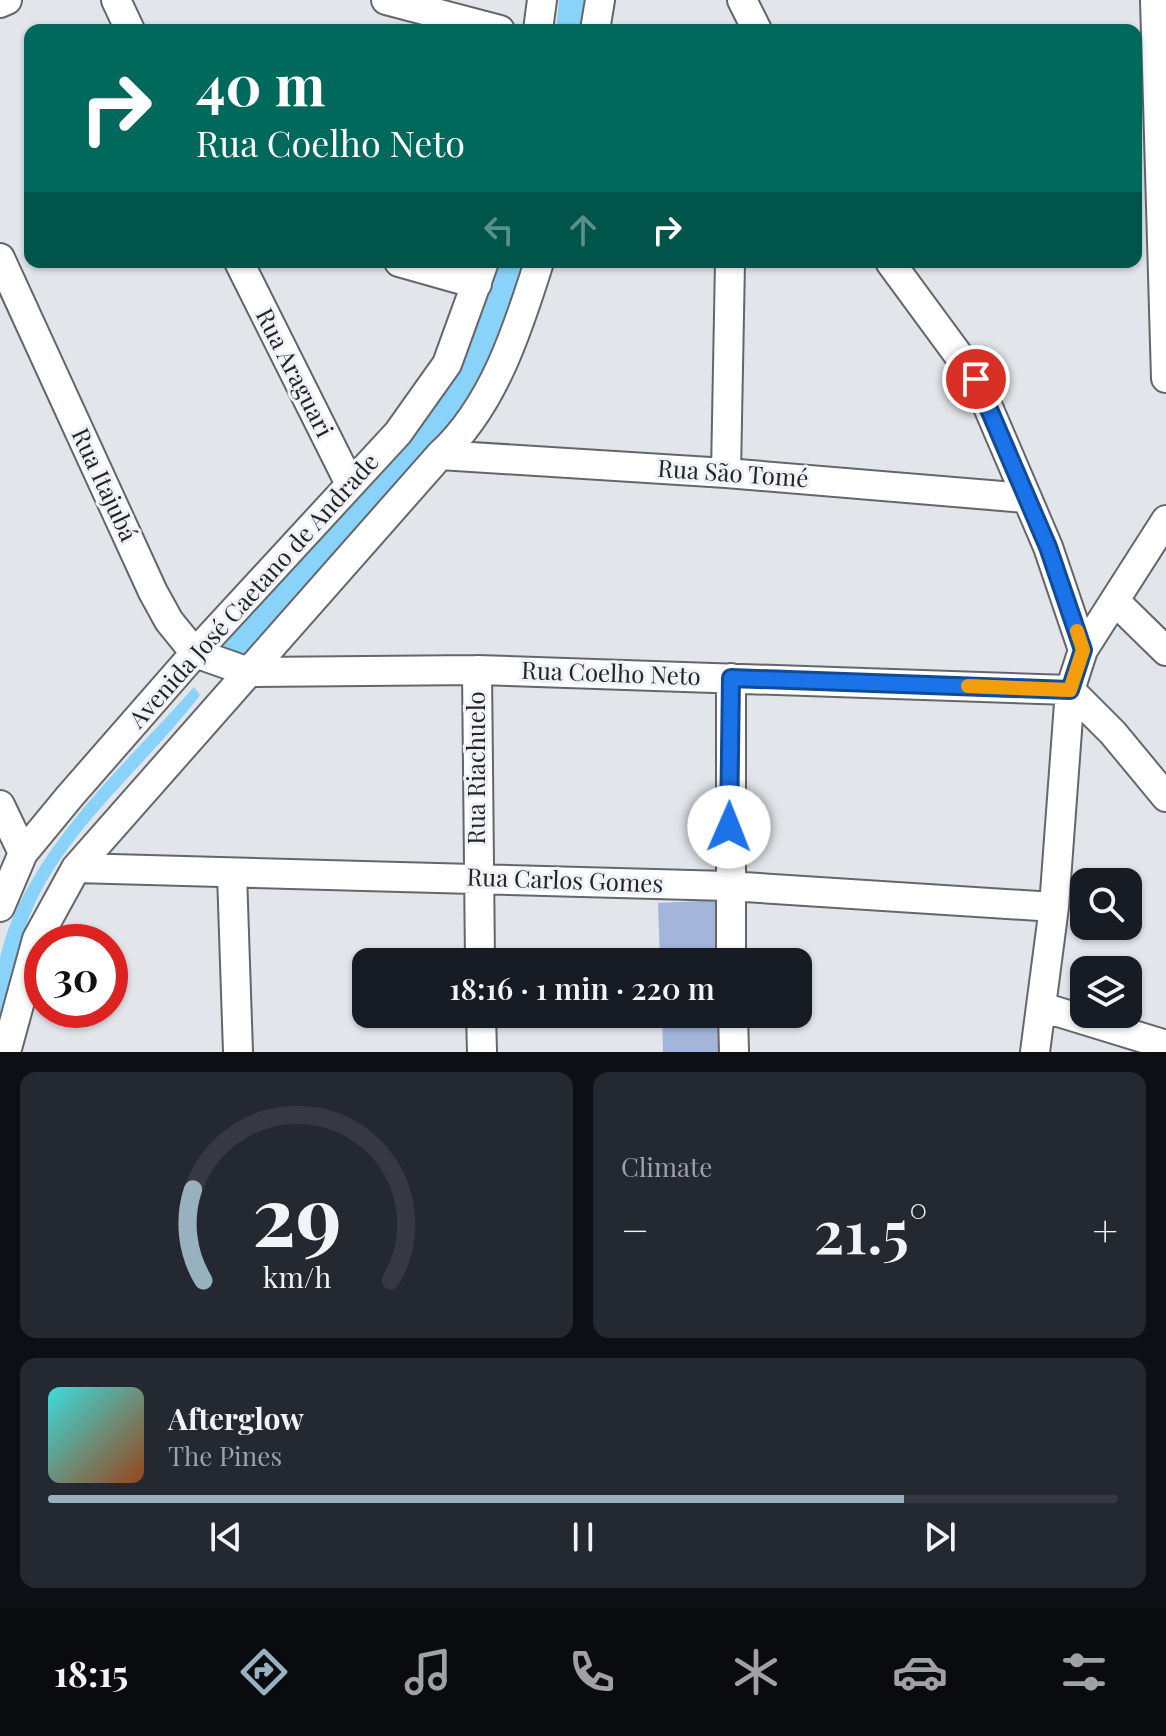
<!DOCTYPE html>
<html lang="en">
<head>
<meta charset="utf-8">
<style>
  body { margin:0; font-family:"Playfair Display",serif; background:#242831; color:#f1f3f6; height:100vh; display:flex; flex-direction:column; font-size:30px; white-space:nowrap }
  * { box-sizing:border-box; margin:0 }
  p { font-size:26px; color:#9ea1a6 }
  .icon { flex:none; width:44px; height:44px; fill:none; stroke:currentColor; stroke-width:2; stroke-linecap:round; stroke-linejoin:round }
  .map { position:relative; height:1052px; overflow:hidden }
  .sheet { display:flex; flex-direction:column; gap:20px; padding:20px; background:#0d0f14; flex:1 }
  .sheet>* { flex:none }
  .guide { position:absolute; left:24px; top:24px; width:1118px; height:244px; border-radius:16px; box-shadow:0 2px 6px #0004; background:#00695c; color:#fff; overflow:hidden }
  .controls { position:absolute; left:1070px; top:868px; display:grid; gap:16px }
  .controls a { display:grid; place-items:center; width:72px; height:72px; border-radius:16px; background:#171b24; box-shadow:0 2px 6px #0004; font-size:40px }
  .speed { position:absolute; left:24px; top:924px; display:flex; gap:16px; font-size:40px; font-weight:700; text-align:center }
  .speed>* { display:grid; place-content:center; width:104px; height:104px; border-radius:50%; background:#171b24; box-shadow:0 2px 6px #0004; line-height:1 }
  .speed .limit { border:12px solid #d22; background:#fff; color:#111 }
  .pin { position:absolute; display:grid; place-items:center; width:68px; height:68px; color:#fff; margin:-34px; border:4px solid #fff; border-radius:50%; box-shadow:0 2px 8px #0007 }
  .me { position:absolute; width:88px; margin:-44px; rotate:1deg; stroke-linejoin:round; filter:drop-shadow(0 0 6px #0008) }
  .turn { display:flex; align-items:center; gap:28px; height:168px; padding:0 40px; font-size:36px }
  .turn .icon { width:104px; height:104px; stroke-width:2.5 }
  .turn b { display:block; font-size:56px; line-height:68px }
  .lanes { display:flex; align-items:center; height:76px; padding:0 40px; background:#0003; justify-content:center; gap:40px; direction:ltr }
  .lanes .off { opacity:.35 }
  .big { font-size:60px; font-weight:600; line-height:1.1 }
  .sheet .card { flex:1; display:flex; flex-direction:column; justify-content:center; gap:12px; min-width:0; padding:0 28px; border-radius:16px; background:#242831 }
  .sheet .dial { align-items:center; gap:0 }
  .dial svg { height:208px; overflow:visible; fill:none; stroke:#363941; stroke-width:7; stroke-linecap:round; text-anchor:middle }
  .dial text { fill:#f1f3f6; stroke:none }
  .song { display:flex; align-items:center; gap:24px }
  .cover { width:96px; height:96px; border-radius:12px; background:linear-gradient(135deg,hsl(180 70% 55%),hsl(20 70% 35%)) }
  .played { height:8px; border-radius:4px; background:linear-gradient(90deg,#97b1be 80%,#363941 80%) }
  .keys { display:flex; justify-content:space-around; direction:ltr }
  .heat { display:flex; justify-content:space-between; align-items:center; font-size:44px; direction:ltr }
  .sheet .tiles { flex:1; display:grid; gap:20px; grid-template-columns:1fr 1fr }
  .card:last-child { grid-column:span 2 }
  .trip { position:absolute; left:352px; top:948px; width:460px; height:80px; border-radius:16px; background:#171b24; box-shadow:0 2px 6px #0004; font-weight:600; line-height:80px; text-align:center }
  .tab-bar { display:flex; height:128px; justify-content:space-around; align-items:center; background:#090b0e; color:#9ea1a6 }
  .tab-bar .icon { width:56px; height:56px }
  .tab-bar .selected { color:#97b1be }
  .tab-bar b { font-size:36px; color:#f1f3f6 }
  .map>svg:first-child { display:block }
  .green { fill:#a3b5db }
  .water { fill:#89d2f9 }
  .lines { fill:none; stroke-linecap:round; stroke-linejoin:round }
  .street-casing { stroke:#64666a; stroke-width:32 }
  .street { stroke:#fff; stroke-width:28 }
  .route-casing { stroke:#114b97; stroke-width:20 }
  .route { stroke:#1a73e8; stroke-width:14 }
  .slow { stroke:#f59e0b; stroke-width:14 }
  .labels { text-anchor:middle; stroke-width:6; stroke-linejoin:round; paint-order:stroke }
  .street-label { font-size:24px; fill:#232426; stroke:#f0f2f7 }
</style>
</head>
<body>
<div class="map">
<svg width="1166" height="1052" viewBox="0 0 1166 1052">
  <rect width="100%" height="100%" fill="#e2e5ea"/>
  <path class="green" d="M722,900l2,62h-64l-2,-59z
    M662,1014h64l1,38h-64z"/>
  <path class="water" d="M559,0h28l-3,30h-28z
    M501,262h27l-25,68 -47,89 -211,247 -33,-7 250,-292z
    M194,687l6,8c-52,69 -126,127 -164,206 -17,36 -26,79 -36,118 0,-19 0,-43 0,-61 23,-104 126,-194 194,-271z"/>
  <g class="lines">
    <defs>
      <path id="street" d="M116,0l14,30
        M386,0l114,30
        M742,0l15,30
        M1155,0l11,378
        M0,3l7,-3
        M538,30l4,-30
        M595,30l5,-30
        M0,258l153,334 16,29 26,32 54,19 228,-2 593,20 43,43 53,64
        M239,262l111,222
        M399,262l78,22
        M890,262l86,117 72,168 35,103
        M440,455l286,18 300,25
        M726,473l4,-211
        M1115,601l51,50
        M477,670l3,292
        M0,805l23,48
        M76,868l652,18 326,21
        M232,874l6,178
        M0,907l23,-54 47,-57 125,-143 203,-220 49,-69 37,-102
        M731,962v-284
        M1042,1007l124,38
        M481,1014l1,38
        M733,1014l1,38
        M6,1052l31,-113 39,-71 364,-413c53,-48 78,-126 99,-193
        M1035,1052l19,-145 16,-217 13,-40 83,-130"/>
    </defs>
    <use href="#street" class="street-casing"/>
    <use href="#street" class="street"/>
  </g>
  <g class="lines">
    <defs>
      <path id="route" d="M729,827l2,-149 339,12 13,-40 -35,-103 -72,-168"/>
    </defs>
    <use href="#route" class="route-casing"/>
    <use href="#route" class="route"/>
    <path class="slow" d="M968,686l102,4 13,-40 -6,-19"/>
  </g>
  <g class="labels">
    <g class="street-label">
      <text transform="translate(294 373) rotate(63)" y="8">Rua Araguari</text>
      <text transform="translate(733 474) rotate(4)" y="8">Rua São Tomé</text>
      <text transform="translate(104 485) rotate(65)" y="8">Rua Itajubá</text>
      <text transform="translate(254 591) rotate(-48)" y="8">Avenida José Caetano de Andrade</text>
      <text transform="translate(611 674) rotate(2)" y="8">Rua Coelho Neto</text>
      <text transform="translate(477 768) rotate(-90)" y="8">Rua Riachuelo</text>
      <text transform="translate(565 881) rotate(2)" y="8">Rua Carlos Gomes</text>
    </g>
  </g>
</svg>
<div class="controls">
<a><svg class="icon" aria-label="search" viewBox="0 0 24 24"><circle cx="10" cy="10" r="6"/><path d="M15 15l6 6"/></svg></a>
<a><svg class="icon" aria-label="layers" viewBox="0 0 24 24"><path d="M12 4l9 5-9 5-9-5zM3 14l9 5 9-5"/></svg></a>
</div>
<div class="speed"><div class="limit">30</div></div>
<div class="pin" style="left:976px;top:379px;background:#d93025"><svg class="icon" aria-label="arrive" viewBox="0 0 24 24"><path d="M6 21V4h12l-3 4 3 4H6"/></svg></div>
<svg class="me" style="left:729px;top:827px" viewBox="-20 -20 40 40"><circle r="19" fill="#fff"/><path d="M0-13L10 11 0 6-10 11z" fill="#1a73e8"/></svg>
<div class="trip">18:16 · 1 min · 220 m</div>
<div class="guide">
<div class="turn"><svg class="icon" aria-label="right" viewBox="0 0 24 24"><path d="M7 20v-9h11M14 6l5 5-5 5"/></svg><div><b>40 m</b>Rua Coelho Neto</div></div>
<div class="lanes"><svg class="icon off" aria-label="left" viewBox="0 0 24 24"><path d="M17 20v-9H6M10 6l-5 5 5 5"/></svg><svg class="icon off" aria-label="ahead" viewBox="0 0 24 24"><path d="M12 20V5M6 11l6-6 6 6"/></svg><svg class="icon" aria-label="right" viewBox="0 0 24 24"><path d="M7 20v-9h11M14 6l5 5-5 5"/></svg></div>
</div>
</div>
<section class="sheet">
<div class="tiles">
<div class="card dial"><svg viewBox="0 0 100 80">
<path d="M14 69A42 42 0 1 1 86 69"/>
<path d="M14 69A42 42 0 0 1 10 34" stroke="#97b1be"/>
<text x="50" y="56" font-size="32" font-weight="700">29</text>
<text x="50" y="72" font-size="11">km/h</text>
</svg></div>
<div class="card"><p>Climate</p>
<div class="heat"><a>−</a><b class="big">21.5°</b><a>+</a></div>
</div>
<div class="card">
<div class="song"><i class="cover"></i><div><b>Afterglow</b><p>The Pines</p></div></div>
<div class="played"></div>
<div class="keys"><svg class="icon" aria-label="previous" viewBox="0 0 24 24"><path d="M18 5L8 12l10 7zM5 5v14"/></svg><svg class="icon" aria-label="pause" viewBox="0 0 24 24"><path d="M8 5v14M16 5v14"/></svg><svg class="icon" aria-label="next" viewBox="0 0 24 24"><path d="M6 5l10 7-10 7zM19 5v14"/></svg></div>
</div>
</div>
</section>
<nav class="tab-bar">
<b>18:15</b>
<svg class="icon selected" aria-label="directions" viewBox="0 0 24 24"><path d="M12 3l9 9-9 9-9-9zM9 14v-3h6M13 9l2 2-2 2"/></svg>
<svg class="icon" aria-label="music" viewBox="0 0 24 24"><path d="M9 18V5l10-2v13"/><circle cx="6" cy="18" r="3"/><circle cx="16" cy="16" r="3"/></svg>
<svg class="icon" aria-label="phone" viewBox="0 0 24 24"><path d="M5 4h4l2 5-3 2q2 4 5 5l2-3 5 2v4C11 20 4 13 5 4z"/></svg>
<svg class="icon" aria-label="climate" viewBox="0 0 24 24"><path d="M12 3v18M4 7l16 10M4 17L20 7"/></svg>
<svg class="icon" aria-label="car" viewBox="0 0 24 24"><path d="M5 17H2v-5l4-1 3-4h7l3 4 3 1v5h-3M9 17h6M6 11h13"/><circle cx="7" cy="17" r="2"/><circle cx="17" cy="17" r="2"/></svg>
<svg class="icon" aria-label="filters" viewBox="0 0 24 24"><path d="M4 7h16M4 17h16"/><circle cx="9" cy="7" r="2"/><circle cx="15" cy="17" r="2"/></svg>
</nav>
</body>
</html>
